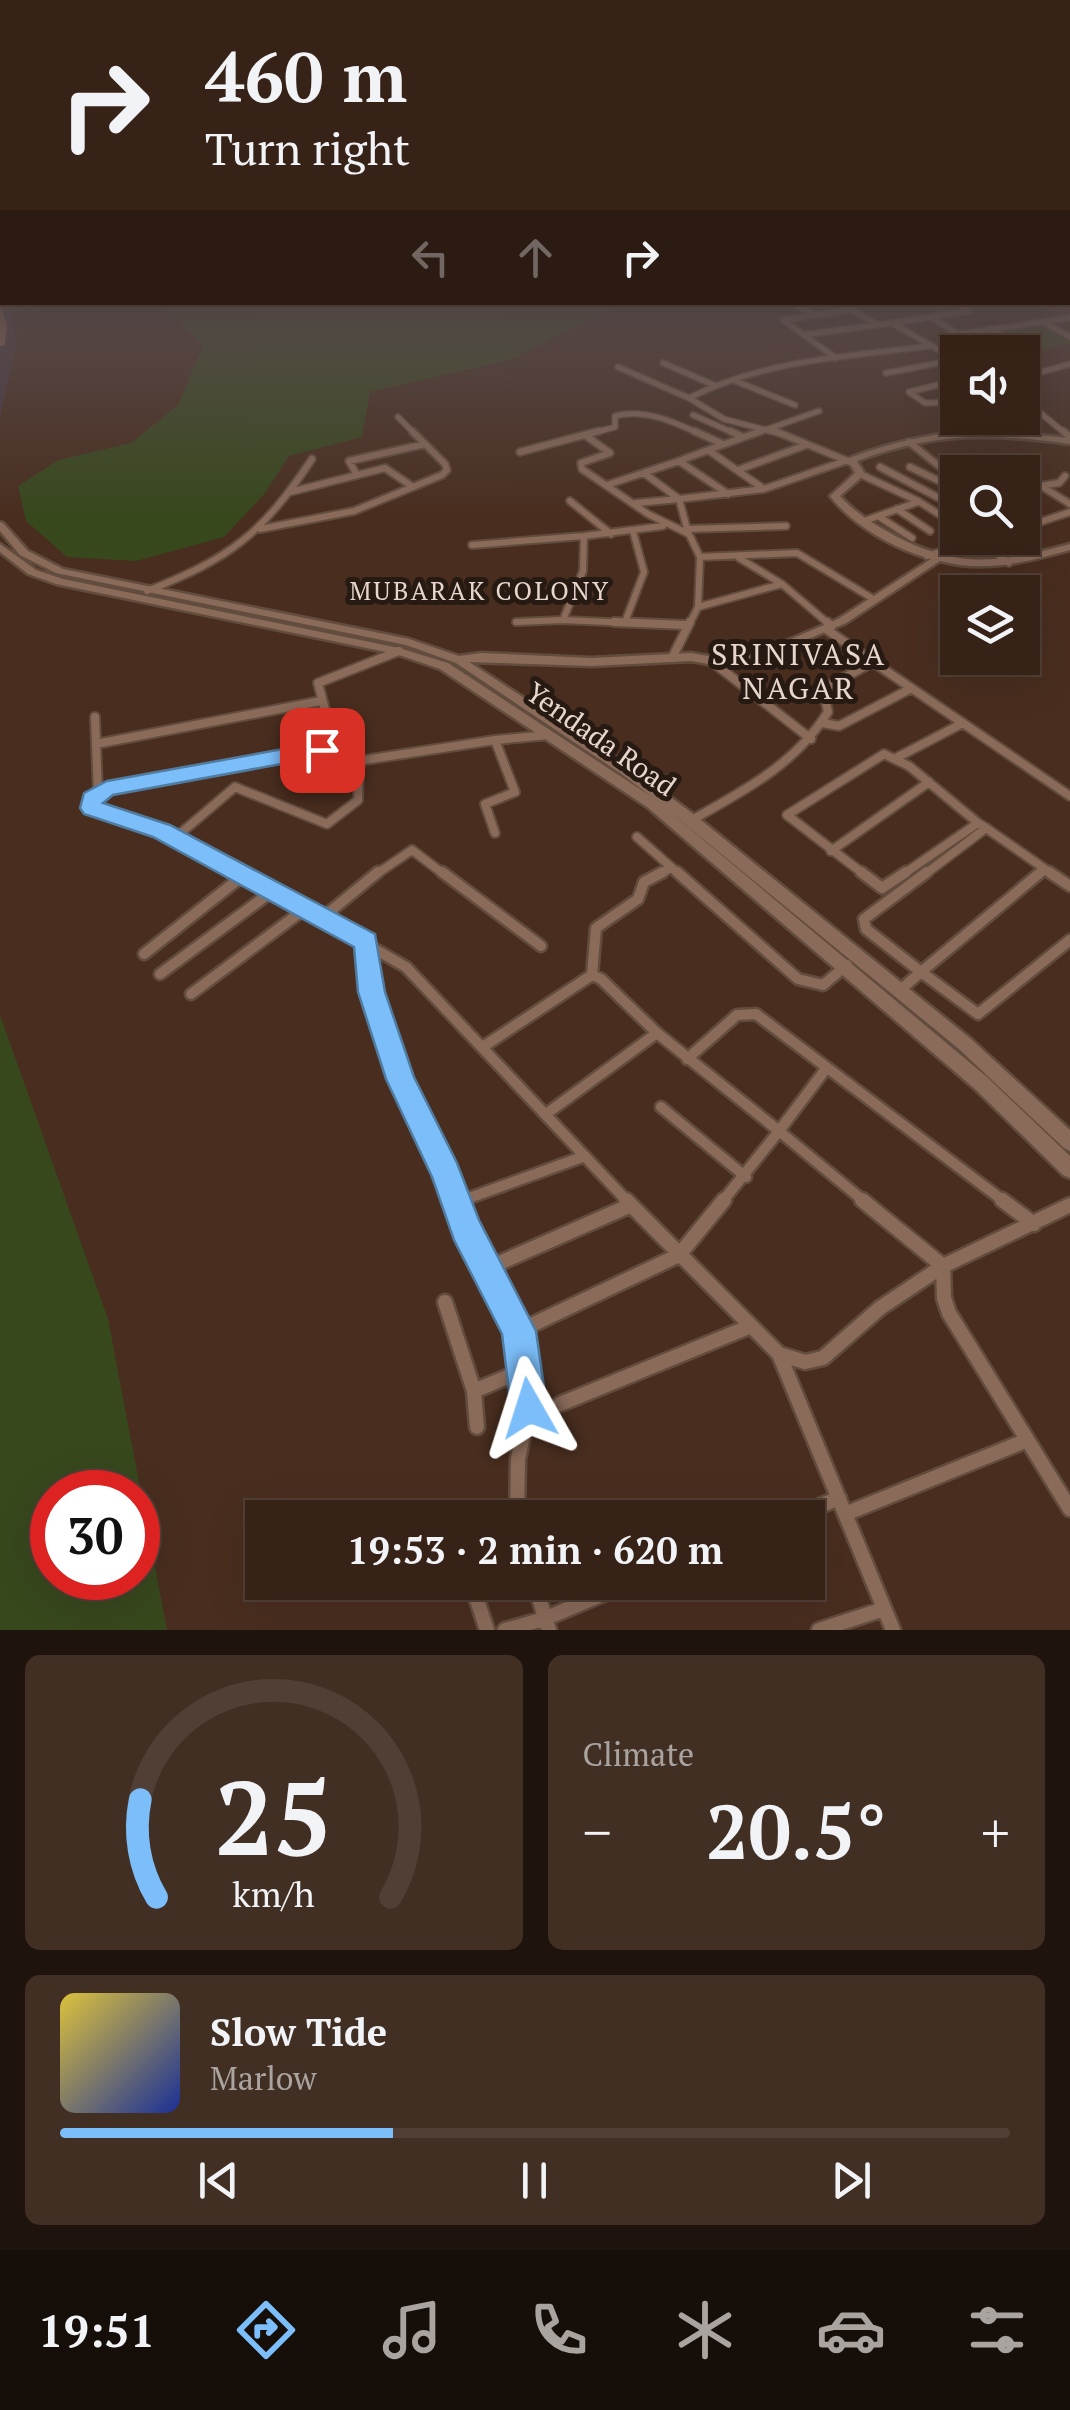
<!DOCTYPE html>
<html lang="en">
<head>
<meta charset="utf-8">
<style>
  body { margin:0; font-family:"PT Serif",serif; background:#422f24; color:#f1f3f6; height:100vh; display:flex; flex-direction:column; font-size:38px; white-space:nowrap }
  * { box-sizing:border-box; margin:0 }
  p { font-size:32px; color:#aaa4a1 }
  .icon { flex:none; width:55px; height:55px; fill:none; stroke:currentColor; stroke-width:2; stroke-linecap:round; stroke-linejoin:round }
  .map { position:relative; height:1630px; overflow:hidden }
  .details { display:flex; flex-direction:column; gap:25px; padding:25px; background:#1e130d; flex:1 }
  .details>* { flex:none }
  .top-card { position:absolute; left:0px; top:0px; width:1070px; height:305px; box-shadow:0 10px 40px #0002,0 0 0 2px #513f36; background:#372217; color:#f1f3f6; overflow:hidden }
  .controls { position:absolute; left:940px; top:335px; display:grid; gap:20px }
  .controls a { display:grid; place-items:center; width:100px; height:100px; border-radius:0px; background:#372217; box-shadow:0 10px 40px #0002,0 0 0 2px #513f36; font-size:50px }
  .speed { position:absolute; left:30px; top:1470px; display:flex; gap:20px; font-size:50px; font-weight:700; text-align:center }
  .speed>* { display:grid; place-content:center; width:130px; height:130px; border-radius:50%; background:#372217; box-shadow:0 10px 40px #0002,0 0 0 2px #513f36; line-height:1 }
  .speed .limit { border:15px solid #d22; background:#fff; color:#111 }
  .pin { position:absolute; display:grid; place-items:center; width:85px; height:85px; color:#fff; margin:-42px; border-radius:20px; box-shadow:0 5px 15px #0006 }
  .me { position:absolute; width:110px; margin:-55px; rotate:354deg; stroke-linejoin:round; filter:drop-shadow(0 0 8px #0008) }
  .turn { display:flex; align-items:center; gap:35px; height:210px; padding:0 40px; font-size:45px }
  .turn .icon { width:130px; height:130px; stroke-width:2.5 }
  .turn b { display:block; font-size:70px; line-height:85px }
  .lanes { display:flex; align-items:center; height:95px; padding:0 40px; background:#0003; justify-content:center; gap:50px; direction:ltr }
  .lanes .off { opacity:.35 }
  .big { font-size:75px; font-weight:800; line-height:1.1 }
  .details .card { flex:1; display:flex; flex-direction:column; justify-content:center; gap:15px; min-width:0; padding:0 35px; border-radius:15px; background:#422f24 }
  .details .dial { align-items:center; gap:0 }
  .dial svg { height:260px; overflow:visible; fill:none; stroke:#513f36; stroke-width:7; stroke-linecap:round; text-anchor:middle }
  .dial text { fill:#f1f3f6; stroke:none }
  .song { display:flex; align-items:center; gap:30px }
  .cover { width:120px; height:120px; border-radius:15px; background:linear-gradient(135deg,hsl(50 70% 55%),hsl(230 70% 35%)) }
  .played { height:10px; border-radius:5px; background:linear-gradient(90deg,#7cbef9 35%,#513f36 35%) }
  .keys { display:flex; justify-content:space-around; direction:ltr }
  .heat { display:flex; justify-content:space-between; align-items:center; font-size:55px; direction:ltr }
  .details .tiles { flex:1; display:grid; gap:25px; grid-template-columns:1fr 1fr }
  .card:last-child { grid-column:span 2 }
  .trip { position:absolute; left:245px; top:1500px; width:580px; height:100px; border-radius:0px; background:#372217; box-shadow:0 10px 40px #0002,0 0 0 2px #513f36; font-weight:800; line-height:100px; text-align:center }
  .tab-bar { display:flex; height:160px; justify-content:space-around; align-items:center; background:#160e09; color:#aaa4a1 }
  .tab-bar .icon { width:70px; height:70px }
  .tab-bar .current { color:#7cbef9 }
  .tab-bar b { font-size:45px; color:#f1f3f6 }
  .map>svg:first-child { display:block }
  .education { fill:#493741 }
  .green { fill:#38481d; fill-rule:evenodd }
  .lines { fill:none; stroke-linecap:round; stroke-linejoin:round }
  .street-far4-casing { stroke:#624c3e; stroke-width:8 }
  .street-far3-casing { stroke:#624c3e; stroke-width:10 }
  .street-far2-casing { stroke:#624c3e; stroke-width:12 }
  .street-far1-casing { stroke:#624c3e; stroke-width:15 }
  .street-casing { stroke:#624c3e; stroke-width:19 }
  .secondary-casing { stroke:#624c3e; stroke-width:5 }
  .street-far4 { stroke:#8a6b5a; stroke-width:5 }
  .street-far3 { stroke:#8a6b5a; stroke-width:6 }
  .street-far2 { stroke:#8a6b5a; stroke-width:8 }
  .street-far1 { stroke:#8a6b5a; stroke-width:10 }
  .street { stroke:#8a6b5a; stroke-width:14 }
  .secondary { fill:#8a6b5a; fill-rule:evenodd }
  .shaded-wall { fill:#9f6f54 }
  .route { fill:#7cbef9; stroke:#517ca2; stroke-width:2.5 }
  .labels { text-anchor:middle; stroke-width:10; stroke-linejoin:round; paint-order:stroke }
  .far-neighbourhood-label { font-size:25px; letter-spacing:2.5px; fill:#e8d6cd; stroke:#261a13 }
  .street-label { font-size:28px; fill:#e8d6cd; stroke:#261a13 }
  .neighbourhood-label { font-size:30px; letter-spacing:2.5px; fill:#e8d6cd; stroke:#261a13 }
</style>
</head>
<body>
<div class="map">
<svg width="1070" height="1630" viewBox="0 0 1070 1630">
  <rect width="100%" height="100%" fill="#492e1f"/>
  <path class="education" d="M0,304l13,9 3,32 -16,73z"/>
  <path class="green" d="M159,303h466l-115,57 -140,32 -8,45 -73,19 -24,37 -41,44 -88,24 -69,-4 -41,-36 -8,-35 40,-26 73,-17 47,-38 25,-60z
    M1040,324l30,15v5l-34,8 -38,-21z
    M0,1015l108,304 59,311h-167zM52,1492h86v86h-86z"/>
  <g class="lines">
    <defs>
      <path id="street-far4" d="M792,302l22,13
        M838,302l37,21
        M957,302l13,9 -39,6 27,17 112,-16
        M931,317l-39,6 66,38
        M1045,323l25,14
        M991,329l43,25 -12,4
        M803,335l89,-12
        M961,335l33,17
        M836,358l-53,-38 68,-10
        M663,363l51,22
        M618,367l71,31
        M886,373l69,-13
        M733,380l62,25
        M958,380l-49,12 16,11 33,-1
        M1022,384l12,-10 36,-10
        M1022,398l44,36
        M693,415l43,19
        M398,417l17,17
        M589,434l26,-7v-11c29,-8 59,6 85,18
        M754,434l65,-23
        M781,434l-57,-15 -35,-21c75,-38 159,-42 242,-52"/>
      <path id="street-far3" d="M694,431l29,13
        M730,431l11,5
        M761,431l-53,19 56,39
        M775,431l75,31
        M1063,431l7,6
        M585,435l25,18 -29,10 1,6 66,45 41,20 11,23 97,-4 78,47
        M909,442l30,24 23,6
        M708,450l-29,11 49,33
        M520,452l79,-21
        M880,467l78,41
        M910,467l48,23
        M738,470l68,-25
        M644,473l35,26 85,-10 81,-28
        M860,474l58,27 40,25
        M357,475l-8,-14 76,-17
        M607,485l72,-24
        M1043,487l27,17
        M1022,489l37,-6 6,-7
        M290,492l95,-24 28,19
        M570,501l41,33
        M636,503l43,-4 9,33
        M897,509l33,22
        M878,516l34,22
        M864,521l54,-19
        M663,526l-79,10 -1,35 -20,49 112,5
        M1022,528l48,-16
        M260,529l94,-18 88,-36 5,-5 -2,-6 -33,-33
        M686,529l100,-3
        M975,538l34,25
        M472,545l112,-9
        M927,556l57,-18
        M739,558l43,26 48,41
        M147,591c84,-33 115,-57 165,-132
        M698,607l84,-23
        M516,622l47,-2
        M625,622l19,-50 -11,-41
        M689,625l9,-18 2,-50"/>
      <path id="street-far2" d="M614,622l72,3
        M827,622l5,4
        M672,658l18,-36
        M873,662l197,134
        M715,664l96,75
        M95,717l3,76
        M823,723l16,3 71,-37
        M495,740l54,-5
        M96,744l225,-43
        M896,758l67,-35
        M690,821c53,-30 105,-56 138,-109l-5,-23 50,-27 -47,-33
        M978,823l8,5
        M637,837l43,38
        M175,838l60,-51 92,37 31,-24 1,-35 5,-5 131,-20 20,52 -30,12 10,29
        M831,851l98,-69
        M1045,869l8,6
        M245,875l-83,-44 -71,-23 1,-10 15,-10 223,-42 3,-6 -15,-57 81,-32
        M375,875l37,-25 33,25
        M658,875l13,-7
        M865,875l-78,-60 97,-61 25,12 69,57
        M902,875l76,-52
        M924,875l62,-47 59,41 -7,6"/>
      <path id="street-far1" d="M241,872l165,95 222,235
        M442,872l99,74
        M677,872l121,107 25,6 24,-20
        M861,872l21,16 24,-16
        M1049,872l21,14
        M321,919l57,-47
        M366,941l6,52 29,86 55,123
        M144,954l101,-80
        M921,972l57,42 92,-74
        M921,972l-55,-43 -2,-10 63,-47
        M921,972l120,-100
        M160,974l114,-84
        M592,975l4,-47 42,-29 6,-17 19,-10
        M900,990l21,-18
        M191,994l115,-86
        M484,1046l108,-71 9,4 56,54
        M687,1059l50,-44 19,-1 249,188
        M661,1107l85,70
        M546,1114l111,-81 122,98 46,-61
        M458,1202l127,-46
        M722,1202l57,-71 86,71"/>
      <path id="street" d="M455,1200l11,29 53,102 160,-76 45,-55
        M626,1200l153,154 26,8 18,-4 57,-50 63,-42 127,-61
        M862,1200l81,66 1,32 5,15 121,196
        M1002,1200l32,24
        M456,1203l9,-3
        M488,1268l143,-63
        M445,1302l29,89 3,36
        M779,1354l114,276
        M474,1391l52,-22
        M560,1404l191,-78
        M845,1514l180,-73
        M517,1518l1,-59 11,-52 -10,-76
        M791,1518l48,-20
        M471,1582l16,48
        M534,1582l15,48
        M505,1630l39,-11 88,-37
        M819,1630l65,-21"/>
      <path id="secondary" d="M985,430l85,8v6c-81,-11 -136,-12 -213,17l8,13 -25,22c14,16 32,27 50,37 67,37 109,30 180,11v6c-42,12 -86,23 -130,11l-94,62 -73,31 -48,13 -34,-6 -99,5 -123,-4 161,105 66,49 275,223 99,91v21l-6,-3 -105,-99 -295,-242 323,270 83,79v22l-7,-3 -88,-86 -328,-282 -207,-138 -44,-15 -340,-70 -28,-10 -28,-22v-8l36,26 27,9 336,69 49,15 204,134 -32,-24 -164,-110 -50,-18 -350,-72 -36,-18 -20,-24v-9l3,1 25,28 35,18 346,70 50,17 22,-3 111,5 99,-5 34,6 40,-9 73,-31 93,-60c-36,-10 -78,-33 -101,-63l25,-23 -7,-13 1,-2c45,-17 88,-26 136,-28z"/>
    </defs>
    <use href="#street-far4" class="street-far4-casing"/>
    <use href="#street-far3" class="street-far3-casing"/>
    <use href="#street-far2" class="street-far2-casing"/>
    <use href="#street-far1" class="street-far1-casing"/>
    <use href="#street" class="street-casing"/>
    <use href="#secondary" class="secondary-casing"/>
    <use href="#street-far4" class="street-far4"/>
    <use href="#street-far3" class="street-far3"/>
    <use href="#street-far2" class="street-far2"/>
    <use href="#street-far1" class="street-far1"/>
    <use href="#street" class="street"/>
    <use href="#secondary" class="secondary"/>
  </g>
  <path class="shaded-wall" d="M0,305l7,19 -2,21 -5,1z"/>
  <linearGradient id="sky" x2="0" y2="1"><stop stop-color="#281911"/><stop offset="0.56" stop-color="#594c4d"/><stop offset="1" stop-color="#594c4d" stop-opacity="0"/></linearGradient>
  <rect width="1070" height="515" fill="url(#sky)"/>
  <path class="route" d="M322,742l8,2 3,6 -3,5 -217,40 -10,8 67,22 205,109 10,58 29,85 43,86 22,57 57,111 11,77 -5,12 -13,6 -13,-6 -5,-12 -9,-74 -48,-94 -22,-63 -46,-98 -28,-87 -4,-45 -201,-110 -69,-23 -4,-6 4,-15 23,-12z"/>
  <g class="labels">
    <g class="far-neighbourhood-label">
      <text x="480" y="600">MUBARAK COLONY</text>
    </g>
    <g class="street-label">
      <text transform="translate(601 739) rotate(35)" y="10">Yendada Road</text>
    </g>
    <g class="neighbourhood-label">
      <text x="799" y="665">SRINIVASA<tspan x="799" dy="34">NAGAR</tspan></text>
    </g>
  </g>
</svg>
<div class="controls">
<a><svg class="icon" aria-label="sound" viewBox="0 0 24 24"><path d="M4 9h4l5-4v14l-5-4H4zM17 9q2 3 0 6"/></svg></a>
<a><svg class="icon" aria-label="search" viewBox="0 0 24 24"><circle cx="10" cy="10" r="6"/><path d="M15 15l6 6"/></svg></a>
<a><svg class="icon" aria-label="layers" viewBox="0 0 24 24"><path d="M12 4l9 5-9 5-9-5zM3 14l9 5 9-5"/></svg></a>
</div>
<div class="speed"><div class="limit">30</div></div>
<div class="pin" style="left:322px;top:750px;background:#d93025"><svg class="icon" aria-label="arrive" viewBox="0 0 24 24"><path d="M6 21V4h12l-3 4 3 4H6"/></svg></div>
<svg class="me" style="left:529px;top:1408px" viewBox="-20 -20 40 40"><path d="M0-17L14 15 0 8-14 15z" fill="#7cbef9" stroke="#fff" stroke-width="4"/></svg>
<div class="trip">19:53 · 2 min · 620 m</div>
<div class="top-card">
<div class="turn"><svg class="icon" aria-label="right" viewBox="0 0 24 24"><path d="M7 20v-9h11M14 6l5 5-5 5"/></svg><div><b>460 m</b>Turn right</div></div>
<div class="lanes"><svg class="icon off" aria-label="left" viewBox="0 0 24 24"><path d="M17 20v-9H6M10 6l-5 5 5 5"/></svg><svg class="icon off" aria-label="ahead" viewBox="0 0 24 24"><path d="M12 20V5M6 11l6-6 6 6"/></svg><svg class="icon" aria-label="right" viewBox="0 0 24 24"><path d="M7 20v-9h11M14 6l5 5-5 5"/></svg></div>
</div>
</div>
<section class="details">
<div class="tiles">
<div class="card dial"><svg viewBox="0 0 100 80">
<path d="M14 69A42 42 0 1 1 86 69"/>
<path d="M14 69A42 42 0 0 1 9 39" stroke="#7cbef9"/>
<text x="50" y="56" font-size="32" font-weight="700">25</text>
<text x="50" y="72" font-size="11">km/h</text>
</svg></div>
<div class="card"><p>Climate</p>
<div class="heat"><a>−</a><b class="big">20.5°</b><a>+</a></div>
</div>
<div class="card">
<div class="song"><i class="cover"></i><div><b>Slow Tide</b><p>Marlow</p></div></div>
<div class="played"></div>
<div class="keys"><svg class="icon" aria-label="previous" viewBox="0 0 24 24"><path d="M18 5L8 12l10 7zM5 5v14"/></svg><svg class="icon" aria-label="pause" viewBox="0 0 24 24"><path d="M8 5v14M16 5v14"/></svg><svg class="icon" aria-label="next" viewBox="0 0 24 24"><path d="M6 5l10 7-10 7zM19 5v14"/></svg></div>
</div>
</div>
</section>
<nav class="tab-bar">
<b>19:51</b>
<svg class="icon current" aria-label="directions" viewBox="0 0 24 24"><path d="M12 3l9 9-9 9-9-9zM9 14v-3h6M13 9l2 2-2 2"/></svg>
<svg class="icon" aria-label="music" viewBox="0 0 24 24"><path d="M9 18V5l10-2v13"/><circle cx="6" cy="18" r="3"/><circle cx="16" cy="16" r="3"/></svg>
<svg class="icon" aria-label="phone" viewBox="0 0 24 24"><path d="M5 4h4l2 5-3 2q2 4 5 5l2-3 5 2v4C11 20 4 13 5 4z"/></svg>
<svg class="icon" aria-label="climate" viewBox="0 0 24 24"><path d="M12 3v18M4 7l16 10M4 17L20 7"/></svg>
<svg class="icon" aria-label="car" viewBox="0 0 24 24"><path d="M5 17H2v-5l4-1 3-4h7l3 4 3 1v5h-3M9 17h6M6 11h13"/><circle cx="7" cy="17" r="2"/><circle cx="17" cy="17" r="2"/></svg>
<svg class="icon" aria-label="filters" viewBox="0 0 24 24"><path d="M4 7h16M4 17h16"/><circle cx="9" cy="7" r="2"/><circle cx="15" cy="17" r="2"/></svg>
</nav>
</body>
</html>
